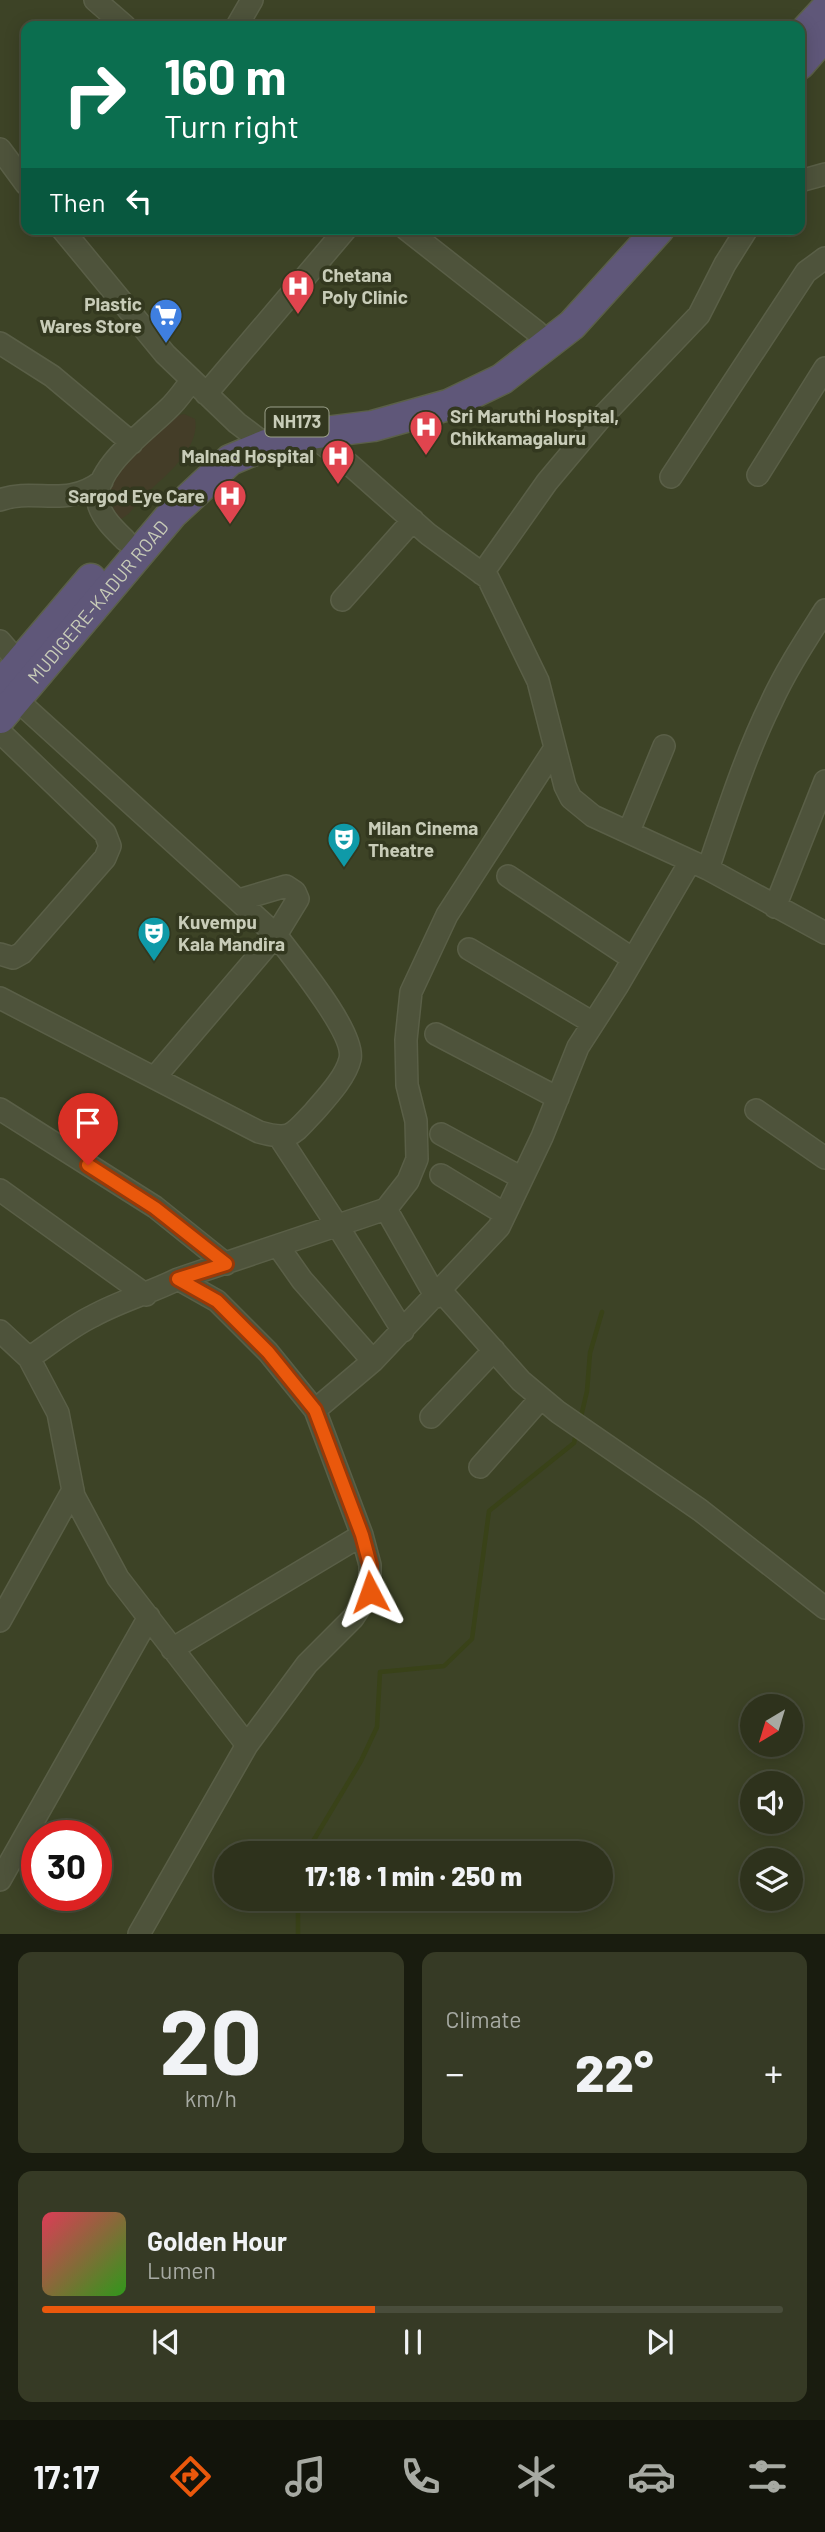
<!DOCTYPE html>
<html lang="en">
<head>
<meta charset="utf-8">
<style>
  body { margin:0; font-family:Barlow,sans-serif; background:#363a25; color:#f1f3f6; height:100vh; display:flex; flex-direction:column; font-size:26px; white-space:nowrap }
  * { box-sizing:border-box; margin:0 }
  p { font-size:23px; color:#a7aaa3 }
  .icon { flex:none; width:38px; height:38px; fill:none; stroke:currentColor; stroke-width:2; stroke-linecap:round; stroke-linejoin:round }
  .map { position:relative; height:1934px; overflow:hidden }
  .sheet { display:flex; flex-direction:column; gap:18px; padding:18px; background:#191c0f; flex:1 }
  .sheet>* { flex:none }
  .guide { position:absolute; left:21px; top:21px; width:784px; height:214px; border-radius:14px; box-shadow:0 4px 18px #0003,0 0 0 2px #494d3b; background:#0b6e4f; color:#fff; overflow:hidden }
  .needle { width:46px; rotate:218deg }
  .controls { position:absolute; left:740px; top:1694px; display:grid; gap:14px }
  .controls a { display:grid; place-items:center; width:63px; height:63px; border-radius:50%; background:#2e321c; box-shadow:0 4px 18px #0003,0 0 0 2px #494d3b; font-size:35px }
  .speed { position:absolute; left:21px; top:1820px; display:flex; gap:14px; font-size:35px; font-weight:700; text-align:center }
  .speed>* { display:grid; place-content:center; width:91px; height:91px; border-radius:50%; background:#2e321c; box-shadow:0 4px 18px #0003,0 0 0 2px #494d3b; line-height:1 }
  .speed .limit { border:10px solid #d22; background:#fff; color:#111 }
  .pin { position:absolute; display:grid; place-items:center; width:60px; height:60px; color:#fff; margin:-72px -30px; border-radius:50% 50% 50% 0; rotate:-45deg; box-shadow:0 0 7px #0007 }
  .pin .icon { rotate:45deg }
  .me { position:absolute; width:77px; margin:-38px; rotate:356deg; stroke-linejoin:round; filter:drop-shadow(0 0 5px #0008) }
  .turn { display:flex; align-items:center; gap:24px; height:147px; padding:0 28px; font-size:32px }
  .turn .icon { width:91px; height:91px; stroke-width:2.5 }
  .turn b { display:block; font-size:49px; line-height:60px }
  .then { display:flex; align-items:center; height:66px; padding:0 28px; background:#0003; gap:14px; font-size:26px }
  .big { font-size:52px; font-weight:800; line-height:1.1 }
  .sheet .widget { flex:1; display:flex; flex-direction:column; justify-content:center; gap:10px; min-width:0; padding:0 24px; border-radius:14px; background:#363a25 }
  .sheet .dial { align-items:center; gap:0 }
  .dial b { font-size:91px; line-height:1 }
  .song { display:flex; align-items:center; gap:21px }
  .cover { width:84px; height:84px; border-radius:10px; background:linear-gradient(135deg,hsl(350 70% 55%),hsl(110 70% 35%)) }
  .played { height:7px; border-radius:4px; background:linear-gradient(90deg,#ea580c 45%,#494d3b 45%) }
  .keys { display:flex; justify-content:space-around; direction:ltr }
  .heat { display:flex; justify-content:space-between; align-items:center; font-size:38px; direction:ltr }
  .sheet .tiles { flex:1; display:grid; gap:18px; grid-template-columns:1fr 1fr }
  .widget:last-child { grid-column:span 2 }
  .trip { position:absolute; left:214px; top:1841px; width:399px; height:70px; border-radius:35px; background:#2e321c; box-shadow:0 4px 18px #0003,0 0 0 2px #494d3b; font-weight:800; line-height:70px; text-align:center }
  .menu { display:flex; height:112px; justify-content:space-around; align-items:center; background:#12140b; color:#a7aaa3 }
  .menu .icon { width:49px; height:49px }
  .menu .active { color:#ea580c }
  .menu b { font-size:32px; color:#f1f3f6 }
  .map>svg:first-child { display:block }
  .green { fill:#443d28 }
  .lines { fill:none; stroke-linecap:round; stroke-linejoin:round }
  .stream { stroke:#394218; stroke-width:4.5 }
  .minor-casing { stroke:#5a5f47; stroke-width:24 }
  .highway-casing { stroke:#5b6048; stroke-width:33 }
  .minor { stroke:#4e533b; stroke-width:21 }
  .highway { stroke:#5f5779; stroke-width:30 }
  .route-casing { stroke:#983908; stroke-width:18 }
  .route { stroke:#ea580c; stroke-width:12 }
  .labels { text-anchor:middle; stroke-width:7; stroke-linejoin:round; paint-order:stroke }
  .shield { fill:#33381f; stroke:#9ba08a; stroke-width:2 }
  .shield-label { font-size:18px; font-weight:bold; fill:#c8ccb8 }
  .poi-label { font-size:19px; font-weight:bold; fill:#c8ccb8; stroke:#33381f; text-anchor:start }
  .street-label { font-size:19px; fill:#c8ccb8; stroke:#33381f }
</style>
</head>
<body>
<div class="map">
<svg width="825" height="1934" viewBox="0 0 825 1934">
  <rect width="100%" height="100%" fill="#3d4326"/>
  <path class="green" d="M184,414l11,5c6,31 -34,60 -53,79 -9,9 -12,18 -24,22l-10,-25 4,-22 57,-55z"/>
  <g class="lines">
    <path class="stream" d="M580,1421l7,-30 3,-38 12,-41
      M306,1853l55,-92 16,-34 3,-55 64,-6 28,-27 17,-128 85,-68 2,-10
      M298,1934v-35"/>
    <defs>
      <path id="minor" d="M95,0l30,26
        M237,26l15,-26
        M0,149l26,35
        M800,181l25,-7
        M62,229l103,125 72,69 29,22
        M406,229l131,103
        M0,343l52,33 80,67
        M206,394l140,-165
        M304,430l45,34 79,70 60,44 50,103 27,105 6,12 22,18 115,53 117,64
        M758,475l67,-107
        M671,477l135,-205 19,-14
        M0,500c35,-13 66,9 102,-19
        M125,540c-10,-10 -21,-20 -26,-34 -11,-34 48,-76 69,-97 9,-8 16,-19 24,-29
        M482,574l65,-92 52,-62 100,-105 26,-51 22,-35
        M342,600l71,-80
        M0,641l19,22
        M7,691l269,244 -121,142
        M0,732l105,101 5,13 -5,12 -83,95 -9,5 -13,-4
        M629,831l35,-85
        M708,869c19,-56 37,-113 63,-166 15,-33 35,-63 54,-93
        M508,876l125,83
        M775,907l50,-126
        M469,949l124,74
        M0,998l259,134c33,9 33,3 55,-20 12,-14 32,-35 36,-53 6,-26 -57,-101 -74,-124l22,-36 -3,-7 -9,-6 -47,14
        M436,1034l122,64
        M0,1109l155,98 71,57
        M756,1110l69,48
        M441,1134l81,44
        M280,1138l57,87 66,106
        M441,1175l64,39
        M0,1190l146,105
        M386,1209l50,88
        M278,1246l24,34 71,81
        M441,1291l80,90 37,31 142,98 125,98
        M0,1331l29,27 29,55 16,83 44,82 129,167
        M29,1358c21,-14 41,-31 64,-42 27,-15 57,-23 85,-37l208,-70 22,-28 9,-22 -1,-38 -9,-36 -1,-45 5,-48 36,-77 108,-167
        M315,1410l58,-49 126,-134 43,-90 36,-90 40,-62 72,-123
        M431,1417l63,-67
        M480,1467l61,-69
        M0,1621l73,-131
        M172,1649l190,-114
        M0,1880l149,-263
        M139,1934l108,-189 60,-81 46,-46 17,-26v-27l-8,-30 -47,-125 -47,-58 -51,-51 -39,-22"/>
      <g id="highway">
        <path d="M800,37l25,-27"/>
        <path d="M800,64l25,-29"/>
        <path d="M0,686l91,-107"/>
        <path id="s1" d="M0,718l172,-204 58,-54 36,-15 43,-11 64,-8 75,-21 54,-26 70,-54 87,-96"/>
      </g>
    </defs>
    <use href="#minor" class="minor-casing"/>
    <use href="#highway" class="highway-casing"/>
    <use href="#minor" class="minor"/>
    <use href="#highway" class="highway"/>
  </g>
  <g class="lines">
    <defs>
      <path id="route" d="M88,1165l67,43 71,56 -48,15 39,22 51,51 47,58 47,125 8,30v27"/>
    </defs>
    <use href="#route" class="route-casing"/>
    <use href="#route" class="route"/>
  </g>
  <defs>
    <symbol id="hospital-pin" viewBox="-11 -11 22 30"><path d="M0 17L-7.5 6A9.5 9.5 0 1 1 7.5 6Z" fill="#e0444e" stroke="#33381f"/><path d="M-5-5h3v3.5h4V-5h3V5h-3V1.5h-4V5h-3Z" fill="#fff"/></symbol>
    <symbol id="supermarket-pin" viewBox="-11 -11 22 30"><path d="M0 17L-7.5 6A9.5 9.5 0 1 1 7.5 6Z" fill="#3f7fe0" stroke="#33381f"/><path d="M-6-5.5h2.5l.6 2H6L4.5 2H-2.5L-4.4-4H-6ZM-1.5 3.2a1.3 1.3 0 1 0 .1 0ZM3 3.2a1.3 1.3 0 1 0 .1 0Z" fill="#fff"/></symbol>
    <symbol id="theatre-pin" viewBox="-11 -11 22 30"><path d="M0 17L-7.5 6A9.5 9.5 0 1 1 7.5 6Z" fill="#0f9aa8" stroke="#33381f"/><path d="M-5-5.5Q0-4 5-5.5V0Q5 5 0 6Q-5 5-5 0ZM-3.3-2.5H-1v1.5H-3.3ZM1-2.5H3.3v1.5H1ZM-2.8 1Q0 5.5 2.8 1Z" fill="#fff"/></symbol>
  </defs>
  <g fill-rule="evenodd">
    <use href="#hospital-pin" x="279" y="267" width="38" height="52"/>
    <use href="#supermarket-pin" x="147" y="296" width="38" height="52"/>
    <use href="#hospital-pin" x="407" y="408" width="38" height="52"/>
    <use href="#hospital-pin" x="319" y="437" width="38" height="52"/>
    <use href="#hospital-pin" x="211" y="477" width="38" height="52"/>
    <use href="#theatre-pin" x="325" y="820" width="38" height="52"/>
    <use href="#theatre-pin" x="135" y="914" width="38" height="52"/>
  </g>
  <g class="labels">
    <rect class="shield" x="265.5" y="407.5" width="63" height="29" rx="5"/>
    <g class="shield-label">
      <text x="297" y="428">NH173</text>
    </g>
    <g class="poi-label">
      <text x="322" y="282">Chetana<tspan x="322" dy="22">Poly Clinic</tspan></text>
      <text x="142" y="311" text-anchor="end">Plastic<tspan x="142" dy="22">Wares Store</tspan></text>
      <text x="450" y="423">Sri Maruthi Hospital,<tspan x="450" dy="22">Chikkamagaluru</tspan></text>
      <text x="314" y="463" text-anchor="end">Malnad Hospital</text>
      <text x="205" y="503" text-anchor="end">Sargod Eye Care</text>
      <text x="368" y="835">Milan Cinema<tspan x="368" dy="22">Theatre</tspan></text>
      <text x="178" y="929">Kuvempu<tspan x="178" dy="22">Kala Mandira</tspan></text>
    </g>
    <g class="street-label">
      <text dy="7" stroke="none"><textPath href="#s1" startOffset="152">MUDIGERE-KADUR ROAD</textPath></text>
    </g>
  </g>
</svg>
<div class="controls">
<a><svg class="needle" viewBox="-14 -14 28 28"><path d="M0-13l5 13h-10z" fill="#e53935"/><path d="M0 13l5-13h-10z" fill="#a7aaa3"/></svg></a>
<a><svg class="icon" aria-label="sound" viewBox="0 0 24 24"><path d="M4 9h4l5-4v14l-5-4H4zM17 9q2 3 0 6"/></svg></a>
<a><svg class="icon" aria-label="layers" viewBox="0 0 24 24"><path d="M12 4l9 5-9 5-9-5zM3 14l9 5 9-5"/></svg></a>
</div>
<div class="speed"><div class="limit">30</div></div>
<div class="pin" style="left:88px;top:1165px;background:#d93025"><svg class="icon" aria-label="arrive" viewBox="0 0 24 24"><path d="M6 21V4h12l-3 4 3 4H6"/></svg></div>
<svg class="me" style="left:370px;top:1592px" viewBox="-20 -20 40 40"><path d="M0-17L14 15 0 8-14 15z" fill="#ea580c" stroke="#fff" stroke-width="4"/></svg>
<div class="trip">17:18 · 1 min · 250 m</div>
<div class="guide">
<div class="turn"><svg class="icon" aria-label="right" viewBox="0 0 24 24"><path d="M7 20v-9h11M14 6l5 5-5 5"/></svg><div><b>160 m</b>Turn right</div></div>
<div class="then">Then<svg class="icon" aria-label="left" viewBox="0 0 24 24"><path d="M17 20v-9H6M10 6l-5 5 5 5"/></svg></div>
</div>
</div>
<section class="sheet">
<div class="tiles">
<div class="widget dial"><b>20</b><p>km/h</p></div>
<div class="widget"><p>Climate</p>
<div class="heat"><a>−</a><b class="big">22°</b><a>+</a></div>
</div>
<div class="widget">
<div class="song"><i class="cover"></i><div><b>Golden Hour</b><p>Lumen</p></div></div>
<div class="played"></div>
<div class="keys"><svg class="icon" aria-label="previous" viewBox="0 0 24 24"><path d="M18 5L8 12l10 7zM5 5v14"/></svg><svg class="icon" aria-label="pause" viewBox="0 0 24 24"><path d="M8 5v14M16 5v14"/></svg><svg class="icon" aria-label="next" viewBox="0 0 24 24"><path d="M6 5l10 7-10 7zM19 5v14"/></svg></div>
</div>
</div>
</section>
<nav class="menu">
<b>17:17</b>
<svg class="icon active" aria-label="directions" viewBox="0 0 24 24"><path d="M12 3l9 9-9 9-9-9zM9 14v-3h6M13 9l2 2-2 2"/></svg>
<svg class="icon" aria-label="music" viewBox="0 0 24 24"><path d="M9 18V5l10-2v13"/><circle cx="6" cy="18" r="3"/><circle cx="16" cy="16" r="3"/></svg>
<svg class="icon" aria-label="phone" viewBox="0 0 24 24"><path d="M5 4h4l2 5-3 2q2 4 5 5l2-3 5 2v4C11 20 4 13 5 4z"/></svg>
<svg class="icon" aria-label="climate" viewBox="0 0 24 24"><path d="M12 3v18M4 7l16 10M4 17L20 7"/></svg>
<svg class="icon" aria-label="car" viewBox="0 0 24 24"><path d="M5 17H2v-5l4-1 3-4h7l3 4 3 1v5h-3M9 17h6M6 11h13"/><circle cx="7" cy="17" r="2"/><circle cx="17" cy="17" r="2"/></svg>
<svg class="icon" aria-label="filters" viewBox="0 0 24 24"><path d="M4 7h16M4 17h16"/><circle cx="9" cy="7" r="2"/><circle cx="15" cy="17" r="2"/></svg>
</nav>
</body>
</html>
